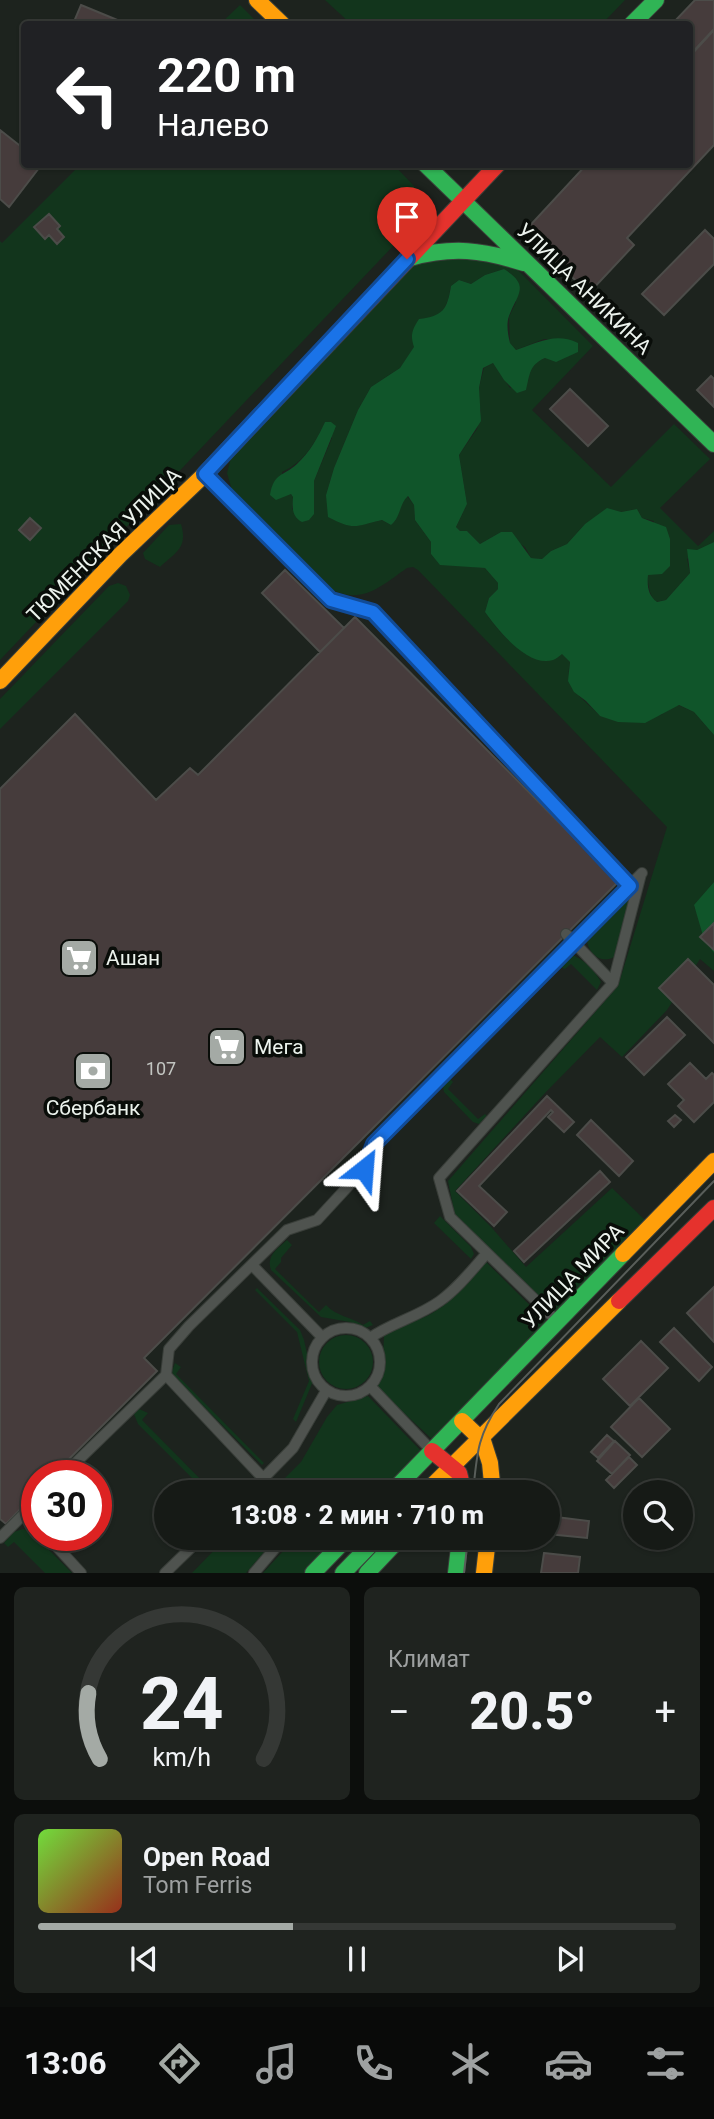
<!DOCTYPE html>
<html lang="ru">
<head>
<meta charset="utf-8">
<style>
  body { margin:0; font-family:Roboto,sans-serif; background:#1f231f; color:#f1f3f6; height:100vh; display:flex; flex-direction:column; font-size:26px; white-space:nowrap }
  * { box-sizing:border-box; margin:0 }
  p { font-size:23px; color:#9ea1a1 }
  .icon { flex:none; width:38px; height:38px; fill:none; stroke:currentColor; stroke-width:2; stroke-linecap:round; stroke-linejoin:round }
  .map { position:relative; height:1573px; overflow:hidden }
  .drawer { display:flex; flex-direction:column; gap:14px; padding:14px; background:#0c0e0c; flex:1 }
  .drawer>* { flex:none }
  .hud { position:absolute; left:21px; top:21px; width:672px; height:147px; border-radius:7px; box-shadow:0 2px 5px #0004,0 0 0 2px #353835; background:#202124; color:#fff; overflow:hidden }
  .buttons { position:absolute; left:623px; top:1480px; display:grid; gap:14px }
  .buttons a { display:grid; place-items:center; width:70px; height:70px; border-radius:50%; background:#161a16; box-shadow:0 2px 5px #0004,0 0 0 2px #353835; font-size:35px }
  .speed { position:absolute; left:21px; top:1460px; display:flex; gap:14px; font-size:35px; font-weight:700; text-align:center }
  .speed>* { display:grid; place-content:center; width:91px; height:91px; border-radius:50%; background:#161a16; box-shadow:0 2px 5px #0004,0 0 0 2px #353835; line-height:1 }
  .speed .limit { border:10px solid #d22; background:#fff; color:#111 }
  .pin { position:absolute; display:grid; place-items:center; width:60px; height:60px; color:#fff; margin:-72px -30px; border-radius:50% 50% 50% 0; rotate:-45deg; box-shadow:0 0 7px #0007 }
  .pin .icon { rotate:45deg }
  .me { position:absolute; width:77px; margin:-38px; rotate:28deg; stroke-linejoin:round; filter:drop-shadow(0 0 5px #0008) }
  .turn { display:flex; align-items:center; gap:24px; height:147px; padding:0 21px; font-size:32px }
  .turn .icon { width:91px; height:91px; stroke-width:2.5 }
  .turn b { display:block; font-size:49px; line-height:60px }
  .big { font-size:52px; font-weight:800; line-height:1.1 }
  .drawer .widget { flex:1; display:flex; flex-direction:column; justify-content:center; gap:10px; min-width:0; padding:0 24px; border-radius:10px; background:#1f231f }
  .drawer .dial { align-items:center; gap:0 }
  .dial svg { height:182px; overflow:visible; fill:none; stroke:#353835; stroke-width:7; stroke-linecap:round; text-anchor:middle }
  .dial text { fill:#f1f3f6; stroke:none }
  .song { display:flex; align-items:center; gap:21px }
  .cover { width:84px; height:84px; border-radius:10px; background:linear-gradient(135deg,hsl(100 70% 55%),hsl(10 70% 35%)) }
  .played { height:7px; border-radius:4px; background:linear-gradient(90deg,#a4aaa5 40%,#353835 40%) }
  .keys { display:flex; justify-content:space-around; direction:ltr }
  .heat { display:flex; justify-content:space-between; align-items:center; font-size:38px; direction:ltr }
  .drawer .tiles { flex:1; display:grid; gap:14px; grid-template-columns:1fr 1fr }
  .widget:last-child { grid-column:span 2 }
  .trip { position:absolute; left:154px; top:1480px; width:406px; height:70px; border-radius:35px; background:#161a16; box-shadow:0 2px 5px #0004,0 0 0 2px #353835; font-weight:800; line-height:70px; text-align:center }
  .tab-bar { display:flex; height:112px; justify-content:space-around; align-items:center; background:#090a09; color:#9ea1a1 }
  .tab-bar .icon { width:49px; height:49px }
  .tab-bar .current { color:#a4aaa5 }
  .tab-bar b { font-size:32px; color:#f1f3f6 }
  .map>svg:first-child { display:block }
  .green { fill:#12351c; fill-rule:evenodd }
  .forest { fill:#10552a }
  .building { fill:#463c3c; stroke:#4c4c49; stroke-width:2 }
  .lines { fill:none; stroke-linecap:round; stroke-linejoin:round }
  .street-casing { stroke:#393e39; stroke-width:12 }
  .fast-casing { stroke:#393e39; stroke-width:18 }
  .slow-casing { stroke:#393e39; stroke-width:18 }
  .jam-casing { stroke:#393e39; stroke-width:18 }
  .street { stroke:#4f534f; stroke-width:10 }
  .fast { stroke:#30b455; stroke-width:16 }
  .slow { stroke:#ff9f0a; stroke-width:16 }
  .jam { stroke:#e5322d; stroke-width:16 }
  .tram { stroke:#595e5a; stroke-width:2 }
  .route-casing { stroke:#114b97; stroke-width:18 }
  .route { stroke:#1a73e8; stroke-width:12 }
  .labels { text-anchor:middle; stroke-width:7; stroke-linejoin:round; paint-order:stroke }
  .number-label { font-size:18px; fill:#c2c5c1 }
  .street-label { font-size:21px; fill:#ecf3ed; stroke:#090d09 }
  .poi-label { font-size:21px; fill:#ecf3ed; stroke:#090d09; text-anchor:start }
</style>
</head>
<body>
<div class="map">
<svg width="714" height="1573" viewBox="0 0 714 1573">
  <rect width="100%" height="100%" fill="#1d231e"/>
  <path class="green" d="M325,0h300l-23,24h-251z
    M240,5l19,19h-39z
    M80,165h314l38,40 -432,455v-419l2,2z
    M434,252l78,12 81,82 -61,64 79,77 63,-63 36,35 -50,49 38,38 16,-15v11l-17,8 -10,9 3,14 -24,27 -10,2c-16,-15 -4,-59 -2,-81l-12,-3 -5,-9 -16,3 -36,12 -18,20 -16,7 -9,8 -11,-1 -6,-11 -24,-15 -21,12 -13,-13h-7l-4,-4 11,-23 -8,-49 18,-26 4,-18 -3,-10 1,-13 5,-20 9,-5 17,25 18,-7c1,-13 5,-18 17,-23l8,-19h-9l-28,11 -6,-7 -1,-26 7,-15 -5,-28 -7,-5 -19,6 -14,9 -12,-4 -8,6 -3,14 -4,9 -44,59 -29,19 -13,23 -24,58 -8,27 48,27 8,-2 9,5c9,-8 8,-21 16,-29l7,9 1,15 16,22v12l9,10 45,4 13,15v6l-9,9 -4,14c28,39 32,36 77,41l8,9c-6,29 12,34 30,54l61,-1 8,-7 9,-3 16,7 20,23v147l-20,24 20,47v18l-14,-12 -33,51 -45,47 -22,-20 -55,56 -90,98 37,37 34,39 86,-79 35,34 -90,91 -102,-98 -7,-34 170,-195 49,-159 -249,-257 -5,-3 -6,1c-26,18 -46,39 -80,19l-93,-90 -7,-24 4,-15 174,-185 20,-17zM325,422l7,16 -18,43v33l-22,-5 1,-12 -2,-3 -7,1 -2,-23c22,-10 33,-28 43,-50z
    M181,524c7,24 -5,28 -21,43l-15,-8 -2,-6 26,-28z
    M118,583l8,3 4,9 -2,6 -128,128v-30l109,-113z
    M629,894l2,4 -17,59c-14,8 -28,-6 -27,-20z
    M571,955c11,2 25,17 30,27l-4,8 -26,-26 -6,5 -5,-2v-3z
    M448,1077l5,5 -5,7 30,30 7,-5 2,2 -8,8 -6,-2 -29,-30 -2,-9z
    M440,1216l31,31 3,7 -3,5 -37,-36z
    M287,1240l5,5 -11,13v4l-6,7 44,43 7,-7c10,11 25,12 37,20l7,-4 3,4 -10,4 -13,-7 -29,-5 -50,-47c-5,-14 6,-21 16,-30z
    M485,1261l62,61 -114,118 -57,-53 7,-29 1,-22c13,-10 30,-14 45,-21 20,-11 44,-34 56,-54z
    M257,1288l43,42 4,10 9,41 -17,41 -3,-3 16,-38 -12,-49 -42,-42z
    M319 1362a27 27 0 1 1 54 0a27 27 0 1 1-54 0Z
    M175,1363l6,4 -5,7 88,89 -2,2 -89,-89 -1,-5z
    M368,1396l54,56 -40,41h-98l-6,-8 23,-23 26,-45 10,-12z
    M139,1409l9,4 -6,7 72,73h-7l-69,-69 -4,-10z
    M23,1529l6,1 43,43h-27l-31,-31 -6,5 -4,-4 10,-11z
    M226,1538h47l-3,7 -24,28h-54z
    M287,1538h51l-34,35h-41l22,-24z"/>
  <path class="forest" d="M504,269c27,17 13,25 5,47 -3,8 -1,19 1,27l6,7c22,-7 39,-18 62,-7v9l-22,10 -11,-4c-16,7 -15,16 -19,32l-9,3 -13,-13 -11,-17 -10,5 -4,20 2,33 -22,34 8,49 -11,23 4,4h7l13,13 21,-12h11l19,26 11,1 9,-8 16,-7 18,-20 22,-16 14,4 16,-3 5,9 24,9 4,12v27l-8,8 -14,1c-1,11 0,20 9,27l9,-2 24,-27 -3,-24 10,1 17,-8v193l-20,-23 -15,-7 -34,18 -27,-1 -18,-6 -14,-15 -12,-9 -6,-11 2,-19 -8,-8c-3,2 -6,5 -9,6 -25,8 -56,-31 -68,-48l4,-14 9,-9v-6l-13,-15 -45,-3 -9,-11v-12l-16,-22 -1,-15 -6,-9c-9,8 -7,21 -17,29l-9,-5c-27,6 -27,11 -54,-3l-2,-22 8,-27 24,-58 13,-23 29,-19 14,-21c-4,-12 -2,-17 5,-28 24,-3 28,-9 32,-33l8,-6 12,4 14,-9z
    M325,422h6l5,4 -22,55v33l-5,6 -7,2c-10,-5 -10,-15 -9,-25l-2,-3 -15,6 -6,-5c4,-23 13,-18 27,-31 13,-12 21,-27 28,-42z
    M714,882v71l-10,-14 -10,-34z"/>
  <path class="building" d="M695,0h19v29l-24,26v-31h-18z
    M81,5l46,19h-54z
    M714,30v115l-87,93 7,7 -45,48 -65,-61 63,-68h103v-108z
    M0,130l24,19v15h18l-33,43 -9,-8z
    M49,214l11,12 -3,3 7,8 -7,7 -8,-9 -4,4 -11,-12z
    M705,230l9,9v25l-50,51 -22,-21z
    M711,376l3,3v28l-17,-17z
    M570,389l38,37 -20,20 -38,-37z
    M30,518l11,10 -11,12 -11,-10z
    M285,570l59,58 -24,24 -58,-59z
    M355,617l263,265 -474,476 13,13 -104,104h-16v17l-31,32 -6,-5v-730l75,-75 81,86 34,-32 8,7z
    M714,923v27l-14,-13z
    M688,959l26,26v58l-55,-55z
    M667,1017l18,18 -41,40 -18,-18z
    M690,1063l16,16 6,-6 2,2v27l-20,20 -16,-16 6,-6 -16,-16z
    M547,1096l27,26 -10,10 -16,-15 5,-5 -2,-2 -72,76 28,26 -13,14 -37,-35z
    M675,1115l6,5 -7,7 -6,-6z
    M591,1120l42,41 -14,15 -42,-41z
    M600,1171l10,11 -86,80 -10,-11z
    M714,1287v55l-27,-29z
    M674,1328l38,39 -13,14 -39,-39z
    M641,1341l27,27 -38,38 -27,-27z
    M639,1398l31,31 -28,28 -31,-30z
    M607,1435l7,6 -16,17 -7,-6z
    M615,1441l15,14 -18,19 -15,-13z
    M629,1457l8,8 -23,23 -8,-8z
    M548,1516l41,5 -2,17 -39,-4z
    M544,1553l36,4 -2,16h-37z"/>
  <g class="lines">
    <defs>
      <path id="street" d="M205,474l126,126 42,12 257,274
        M566,934l47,49
        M487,1253l71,69
        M252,1265l70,72
        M312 1362a34 34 0 1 1 68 0a34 34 0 1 1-68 0Z
        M370,1338c21,-15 48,-21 70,-37 18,-13 32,-31 47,-48l-37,-36 -11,-39 174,-195 28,-109
        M166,1375l111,118
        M370,1386l62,65
        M63,1475l103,-100 3,-26 20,-23 98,-96 30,-10 47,-51 10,-25 268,-271
        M249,1493l44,-45 33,-57
        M25,1512l12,12
        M46,1535l35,38
        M0,1538l37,-37
        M165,1573l36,-35
        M254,1573l23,-27 4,-8"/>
      <path id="fast" d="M632,24l24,-24
        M425,164l289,280
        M410,258c43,-12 72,-8 114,5
        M391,1493l232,-239
        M313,1573l34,-35
        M343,1573l34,-35
        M367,1573l33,-35
        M456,1573l4,-35"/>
      <path id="slow" d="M257,0l25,24
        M0,681l120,-126 85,-81 124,-131
        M623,1254l91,-93
        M462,1421l21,20 7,22 3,30
        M425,1493l194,-192
        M484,1573l4,-35"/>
      <path id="jam" d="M329,343l169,-179
        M619,1301l95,-93
        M432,1451l27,22 5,20"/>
    </defs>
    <use href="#street" class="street-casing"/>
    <use href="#fast" class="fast-casing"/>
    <use href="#slow" class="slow-casing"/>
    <use href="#jam" class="jam-casing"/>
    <use href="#street" class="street"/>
    <use href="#fast" class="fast"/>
    <use href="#slow" class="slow"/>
    <use href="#jam" class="jam"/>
    <path class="tram" d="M473,1493c4,-39 4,-56 26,-89l215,-223
      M464,1573l4,-35"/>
  </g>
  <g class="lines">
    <defs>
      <path id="route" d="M364,1169l10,-25 256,-258 -257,-274 -42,-12 -126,-126 202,-215"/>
    </defs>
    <use href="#route" class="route-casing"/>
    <use href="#route" class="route"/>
  </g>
  <defs>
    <symbol id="supermarket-square" viewBox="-11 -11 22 22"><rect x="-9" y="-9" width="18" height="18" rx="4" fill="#a4aaa5" stroke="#090d09"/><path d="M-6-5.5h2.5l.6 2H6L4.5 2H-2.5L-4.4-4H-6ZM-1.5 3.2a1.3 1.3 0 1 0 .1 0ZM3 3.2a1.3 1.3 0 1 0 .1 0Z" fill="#fff"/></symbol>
    <symbol id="bank-square" viewBox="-11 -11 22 22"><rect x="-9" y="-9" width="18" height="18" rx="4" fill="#a4aaa5" stroke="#090d09"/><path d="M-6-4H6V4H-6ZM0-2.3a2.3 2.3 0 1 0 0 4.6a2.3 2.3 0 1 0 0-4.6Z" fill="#fff"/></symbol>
  </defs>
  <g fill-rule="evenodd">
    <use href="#supermarket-square" x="57" y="936" width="44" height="44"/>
    <use href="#supermarket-square" x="205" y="1025" width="44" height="44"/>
    <use href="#bank-square" x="71" y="1049" width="44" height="44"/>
  </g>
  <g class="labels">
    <g class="number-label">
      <text x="161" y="1075">107</text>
    </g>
    <g class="street-label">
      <text transform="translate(584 289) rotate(44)" y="7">УЛИЦА АНИКИНА</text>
      <text transform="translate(104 545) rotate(-45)" y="7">ТЮМЕНСКАЯ УЛИЦА</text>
      <text transform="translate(573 1276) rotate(-46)" y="7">УЛИЦА МИРА</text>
    </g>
    <g class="poi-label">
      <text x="106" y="965">Ашан</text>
      <text x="254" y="1054">Мега</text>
      <text x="93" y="1115" text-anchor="middle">Сбербанк</text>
    </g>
  </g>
</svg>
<div class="buttons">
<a><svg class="icon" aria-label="search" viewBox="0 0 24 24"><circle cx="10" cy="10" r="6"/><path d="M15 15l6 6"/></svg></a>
</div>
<div class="speed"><div class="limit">30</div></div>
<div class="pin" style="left:407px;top:259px;background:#d93025"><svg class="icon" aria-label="arrive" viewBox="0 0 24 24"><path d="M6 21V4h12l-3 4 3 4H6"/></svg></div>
<svg class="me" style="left:364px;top:1169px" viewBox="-20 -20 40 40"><path d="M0-17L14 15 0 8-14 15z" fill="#1a73e8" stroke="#fff" stroke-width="4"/></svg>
<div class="trip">13:08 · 2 мин · 710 m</div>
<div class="hud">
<div class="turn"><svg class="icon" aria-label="left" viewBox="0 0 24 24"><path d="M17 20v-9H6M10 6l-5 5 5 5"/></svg><div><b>220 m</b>Налево</div></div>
</div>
</div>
<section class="drawer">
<div class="tiles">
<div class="widget dial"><svg viewBox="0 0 100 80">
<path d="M14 69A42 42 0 1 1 86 69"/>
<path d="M14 69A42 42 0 0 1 9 40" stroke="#a4aaa5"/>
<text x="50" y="56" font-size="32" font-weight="700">24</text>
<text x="50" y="72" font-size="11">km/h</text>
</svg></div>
<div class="widget"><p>Климат</p>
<div class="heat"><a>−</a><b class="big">20.5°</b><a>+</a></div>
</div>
<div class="widget">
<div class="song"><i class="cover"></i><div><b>Open Road</b><p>Tom Ferris</p></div></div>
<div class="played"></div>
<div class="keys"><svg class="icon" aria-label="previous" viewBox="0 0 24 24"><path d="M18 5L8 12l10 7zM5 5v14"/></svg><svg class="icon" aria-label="pause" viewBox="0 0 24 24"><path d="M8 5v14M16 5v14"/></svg><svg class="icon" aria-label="next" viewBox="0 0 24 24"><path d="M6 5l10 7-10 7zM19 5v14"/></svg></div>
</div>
</div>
</section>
<nav class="tab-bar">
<b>13:06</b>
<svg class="icon current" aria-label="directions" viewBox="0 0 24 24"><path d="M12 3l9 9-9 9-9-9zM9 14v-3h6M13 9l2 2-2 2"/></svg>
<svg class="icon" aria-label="music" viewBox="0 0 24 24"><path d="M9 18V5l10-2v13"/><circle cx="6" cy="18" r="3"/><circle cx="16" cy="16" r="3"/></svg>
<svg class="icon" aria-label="phone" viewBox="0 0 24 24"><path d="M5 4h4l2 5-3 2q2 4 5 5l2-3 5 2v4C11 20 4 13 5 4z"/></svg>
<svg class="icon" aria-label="climate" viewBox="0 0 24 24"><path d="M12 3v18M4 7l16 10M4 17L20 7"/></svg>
<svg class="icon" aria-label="car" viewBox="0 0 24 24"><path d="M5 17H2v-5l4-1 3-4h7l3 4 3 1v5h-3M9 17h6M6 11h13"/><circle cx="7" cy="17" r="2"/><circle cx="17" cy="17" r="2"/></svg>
<svg class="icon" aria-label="filters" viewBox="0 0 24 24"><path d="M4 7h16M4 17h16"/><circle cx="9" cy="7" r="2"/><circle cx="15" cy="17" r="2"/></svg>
</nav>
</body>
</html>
